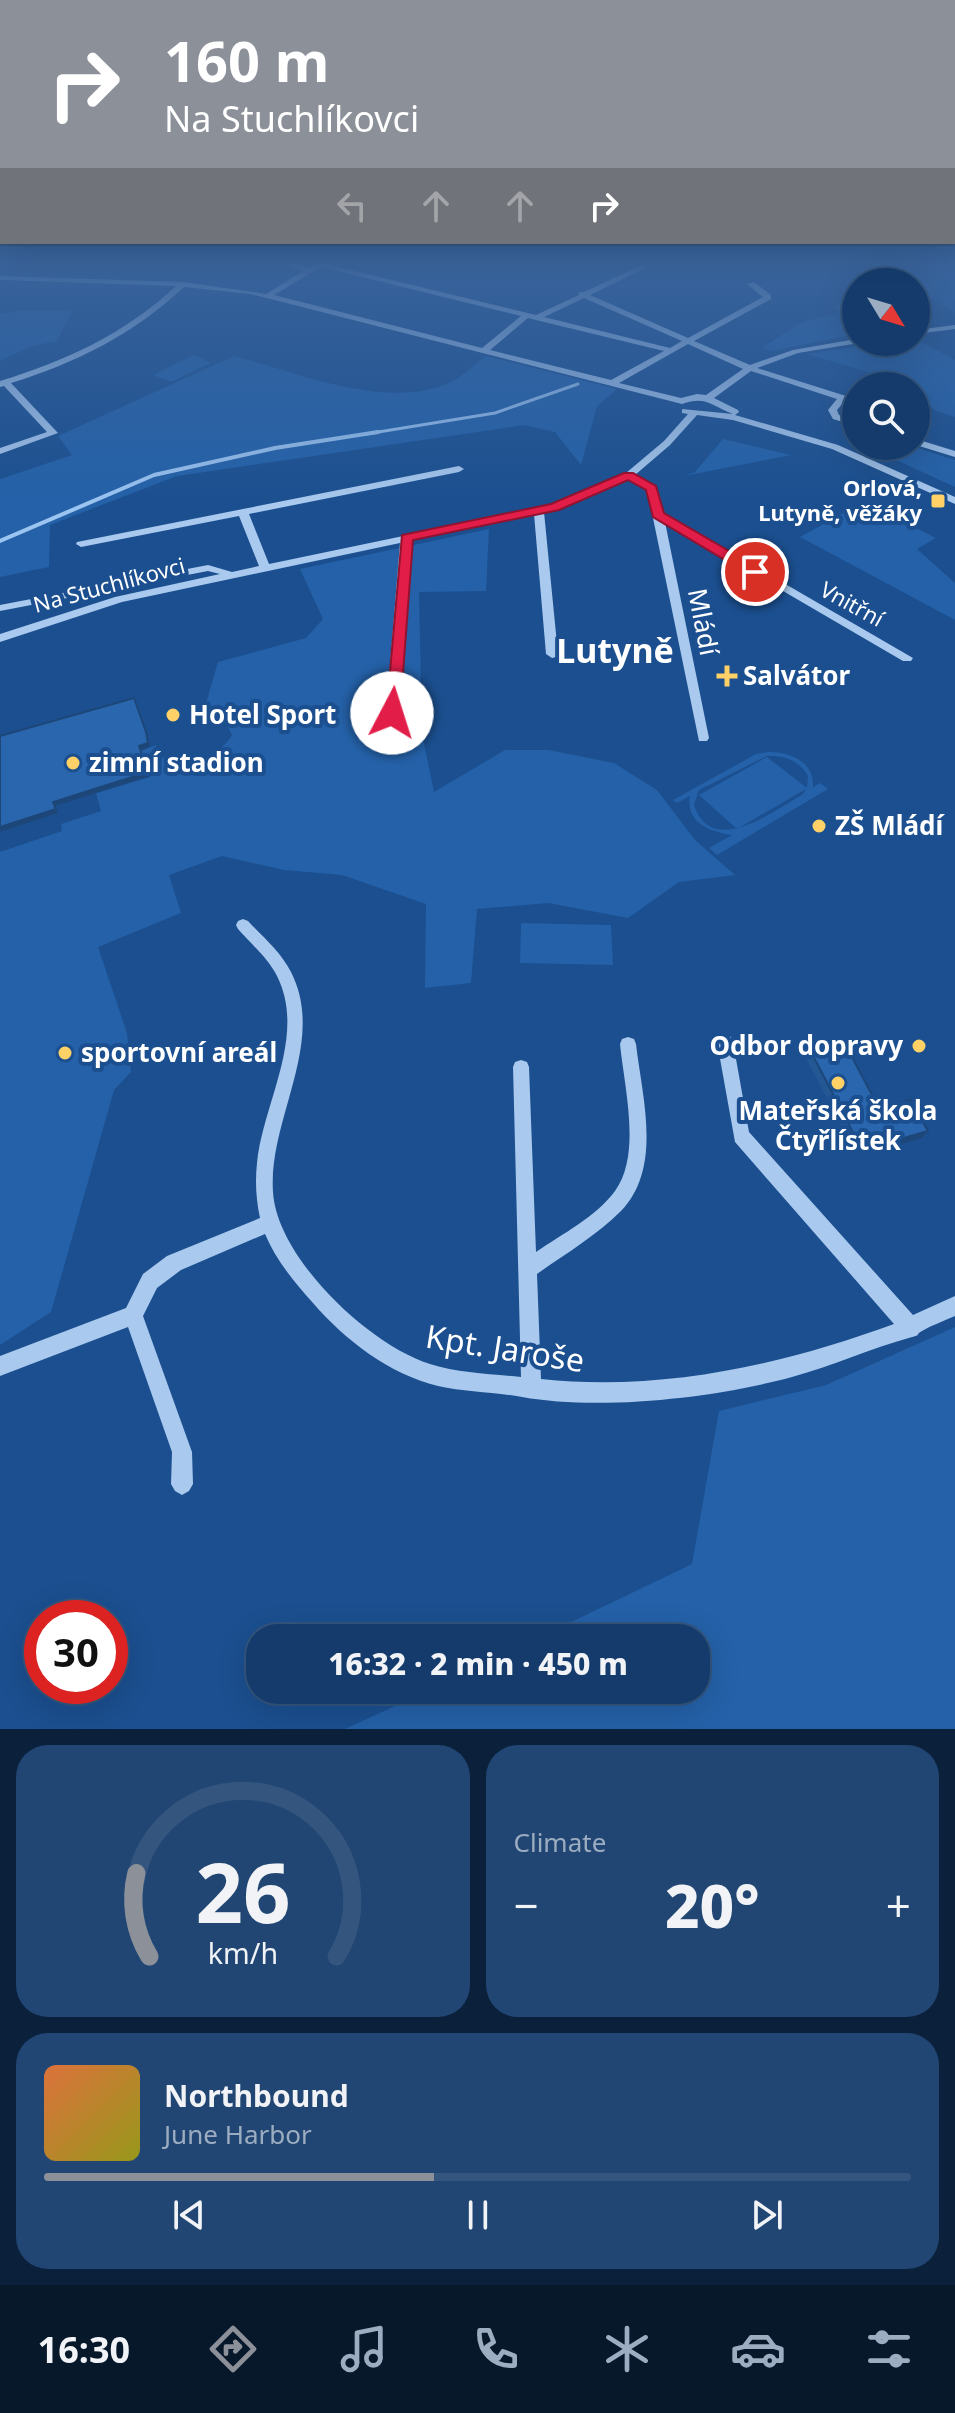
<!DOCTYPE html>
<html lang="en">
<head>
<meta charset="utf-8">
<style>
  body { margin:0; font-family:"Noto Sans",sans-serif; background:#214673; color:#f1f3f6; height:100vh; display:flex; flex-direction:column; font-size:30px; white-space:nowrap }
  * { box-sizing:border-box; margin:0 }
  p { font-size:26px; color:#9dadc1 }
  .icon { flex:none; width:44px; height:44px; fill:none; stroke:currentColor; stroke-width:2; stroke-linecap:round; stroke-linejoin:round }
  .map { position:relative; height:1729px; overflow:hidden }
  .sheet { display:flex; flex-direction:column; gap:16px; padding:16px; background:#0b203b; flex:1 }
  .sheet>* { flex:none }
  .guide { position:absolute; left:0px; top:0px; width:956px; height:244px; box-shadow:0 8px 32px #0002,0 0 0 2px #33557e; background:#8c9099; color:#fff; overflow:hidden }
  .needle { width:52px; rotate:128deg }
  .controls { position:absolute; left:842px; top:268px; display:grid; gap:16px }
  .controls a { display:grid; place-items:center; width:88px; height:88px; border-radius:50%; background:#143b6b; box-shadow:0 8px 32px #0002,0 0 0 2px #33557e; font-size:40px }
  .speed { position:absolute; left:24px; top:1600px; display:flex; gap:16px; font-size:40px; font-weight:700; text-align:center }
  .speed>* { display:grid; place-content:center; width:104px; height:104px; border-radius:50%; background:#143b6b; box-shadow:0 8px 32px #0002,0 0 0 2px #33557e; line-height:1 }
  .speed .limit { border:12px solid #d22; background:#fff; color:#111 }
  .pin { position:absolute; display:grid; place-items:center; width:68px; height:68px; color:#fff; margin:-34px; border:4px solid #fff; border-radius:50%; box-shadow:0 2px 8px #0007 }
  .me { position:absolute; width:88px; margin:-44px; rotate:5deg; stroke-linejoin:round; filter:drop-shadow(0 0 6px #0008) }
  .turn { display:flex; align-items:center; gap:28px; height:168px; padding:0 32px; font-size:36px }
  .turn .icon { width:104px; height:104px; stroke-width:2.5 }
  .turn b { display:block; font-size:56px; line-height:68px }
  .lanes { display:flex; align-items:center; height:76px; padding:0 32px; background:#0003; justify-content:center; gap:40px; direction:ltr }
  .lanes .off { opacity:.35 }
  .big { font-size:60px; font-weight:800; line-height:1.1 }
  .sheet .tile { flex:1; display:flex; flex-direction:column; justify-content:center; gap:12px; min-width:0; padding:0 28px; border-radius:32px; background:#214673 }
  .sheet .dial { align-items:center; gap:0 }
  .dial svg { height:208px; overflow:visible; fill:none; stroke:#33557e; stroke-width:7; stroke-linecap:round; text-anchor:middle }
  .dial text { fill:#f1f3f6; stroke:none }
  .song { display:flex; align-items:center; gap:24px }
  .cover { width:96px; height:96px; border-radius:12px; background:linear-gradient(135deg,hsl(20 70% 55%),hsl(60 70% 35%)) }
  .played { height:8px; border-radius:4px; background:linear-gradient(90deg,#8c9099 45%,#33557e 45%) }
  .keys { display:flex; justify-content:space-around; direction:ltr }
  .heat { display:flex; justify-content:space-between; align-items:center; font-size:44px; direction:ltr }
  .sheet .tiles { flex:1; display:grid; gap:16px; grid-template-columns:1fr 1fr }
  .tile:last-child { grid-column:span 2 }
  .trip { position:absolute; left:246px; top:1624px; width:464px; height:80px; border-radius:32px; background:#143b6b; box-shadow:0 8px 32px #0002,0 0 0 2px #33557e; font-weight:800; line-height:80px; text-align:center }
  .tabs { display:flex; height:128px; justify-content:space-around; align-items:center; background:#08182b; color:#9dadc1 }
  .tabs .icon { width:56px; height:56px }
  .tabs .selected { color:#8c9099 }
  .tabs b { font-size:36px; color:#f1f3f6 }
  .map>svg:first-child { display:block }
  .green { fill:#2461a8; fill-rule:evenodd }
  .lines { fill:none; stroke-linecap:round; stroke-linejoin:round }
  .stream-far1 { stroke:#9cc4f0; stroke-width:3 }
  .stream { stroke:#9cc4f0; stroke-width:4 }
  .minor { fill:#a9c9ee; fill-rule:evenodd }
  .wall { fill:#245895 }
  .shaded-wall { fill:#1d4779 }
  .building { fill:#2a66ad; stroke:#1d4779; stroke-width:2 }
  .route { fill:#e11d48; stroke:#92132f; stroke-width:2 }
  .poi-dot { fill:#ffd166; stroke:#1b4f8f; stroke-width:3 }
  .labels { text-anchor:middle; stroke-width:8; stroke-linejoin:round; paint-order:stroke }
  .far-poi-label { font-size:22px; font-weight:bold; fill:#fff; stroke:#1b4f8f; text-anchor:end }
  .far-street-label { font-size:22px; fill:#fff; stroke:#1b4f8f }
  .street-label { font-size:26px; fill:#fff; stroke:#1b4f8f }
  .poi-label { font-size:26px; font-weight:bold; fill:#fff; stroke:#1b4f8f; text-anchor:start }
  .near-street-label { font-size:32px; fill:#fff; stroke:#1b4f8f }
  .district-label { font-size:34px; font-weight:bold; fill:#fff; stroke:#1b4f8f }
</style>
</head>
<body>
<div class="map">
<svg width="955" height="1729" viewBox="0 0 955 1729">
  <rect width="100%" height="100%" fill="#1b4f8f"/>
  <path class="green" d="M892,261h63v52l-39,-23v-8h-13l-9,-6z
    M856,295v39l-85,17 -9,-3 38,-25 40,-11 -8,-5z
    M27,310h45l-15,31 -26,5 -31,15v-47z
    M916,339l39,21v57l-19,-6 -20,-17v-8l-109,-32 81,-12h28z
    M194,355l17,8 -40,19 -18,-7z
    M234,356c63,16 154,56 217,26 12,-6 24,-18 35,-26l131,33 -20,17 -16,59 -26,-33 -30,-7 -348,51 -127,49 -1,42 -49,10v-98l72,-24 -14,-19z
    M723,439l68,16 -107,21 11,-4z
    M866,446h45l44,14v27z
    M863,502l73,36 -19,11 38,34v37l-155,-83z
    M489,529l-3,62 -67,1 3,142 12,58 71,-42h44l65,13 43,27 38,50 40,35 -56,7 -51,36 -80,-15 -71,6 -6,74 -46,5 1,-84 -84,-29 -58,-5 -62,-14 -53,19 12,38 -83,34 29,86 4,39 -17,18 -63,222 -51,33v-493l62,-21 -1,-7 40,-13 -5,-18 54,-16 -9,-26 15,-6 5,13 19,-5 3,11c19,-6 39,-11 49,-29l-11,-22 -15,-10 12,-41 88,-24 17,-19 -23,-50z
    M768,752c21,-1 47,10 45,35l7,-4 8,6 -111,66 -8,-7 23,-13c-22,-3 -47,-13 -42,-39l-13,7 -4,-3 83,-46zM767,756c17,-1 32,4 41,20l-1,12 -40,-31 -68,38 38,34 69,-40 -3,5c-28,16 -91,65 -109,11l5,-15z
    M521,923l90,2 2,40 -93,-2z
    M955,1327v402h-610l85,-39h266v-52h-158l154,-74 27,-153 107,-26z"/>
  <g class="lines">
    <path class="stream-far1" d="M366,434l129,-21 83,-29"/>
    <path class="stream" d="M0,541l154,-66 121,-27 103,-16"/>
    <path class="minor" d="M278,261h11l19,7 7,-6 14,-1 -3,3 210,51 43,-20v-3h5l66,-31h10l-70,34 98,43 75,-41 -16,-13 7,-2 17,13v4l-77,42 56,24 43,-15 63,-11v3l3,1 -61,10 -41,15 89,28 1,2 -10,12 2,5 17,5v6l-23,-7 -5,-9 9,-11 -86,-28 -37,27 24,12 1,2 -4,3 103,30 117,52v7l-123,-55 -99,-29 -36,-5 -27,30 -35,30 20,11 8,27 250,145 -2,3h-8l-238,-139 44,216 -2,3h-8l-52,-252 -18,-10 -70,30 -15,3 14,142 -2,3 -4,1 -6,-4 -12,-140 -123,26 -13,173 -6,4 -6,-4 14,-170 -278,59 -122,40v-8l115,-37 105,-23 -12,-3 -208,40v-6l208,-40 24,7 27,-6 -20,-50 -158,31 -5,-3 1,-2 382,-76 5,3 -5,3 -210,42 20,50 283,-59 74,-32 38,-32 24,-27 -6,-1v-4l51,5c-21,-8 -27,-19 -51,-10l-431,-110 -67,-7c-50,47 -108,76 -173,96l47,50 -58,21v-6l47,-16 -43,-46 -4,1v-6c66,-20 126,-48 176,-95l-176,-6v-4l183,6 83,12 37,-23zM321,267l200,49 -39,32 -208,-53zM584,298l98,43 -12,7 -126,-31zM528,318l8,2 128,31 -53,29 -121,-30zM688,344l55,25 -37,26 -9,-1 -16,4 -62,-15z
      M955,325v4l-39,5v-4z
      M916,439l39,12v6l-39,-12z
      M243,919l5,2c15,16 33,31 43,51 36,71 -23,147 -18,220 4,66 96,153 157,172 29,9 61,10 91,13l-8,-310 2,-5 6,-2 6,2 2,5 7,185c26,-18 60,-35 79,-61 27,-37 9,-105 5,-147l2,-5 6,-2 6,2 2,5c6,53 27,123 -15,167 -25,25 -56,43 -84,63l4,105c120,13 241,-14 353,-55l-159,-182 -18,-100 2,-5 6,-2 6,2 2,5 16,90 164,183 42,-19v20c-11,5 -23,9 -33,15 -7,4 -1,4 -10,6 -40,11 -80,29 -120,40 -77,21 -193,34 -270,20 -28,-5 -57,-5 -84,-11 -49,-12 -93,-46 -125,-83 -19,-21 -37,-43 -48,-69l-84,36 -24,18 -14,28 49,136 1,32 -4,7 -7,4 -7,-4 -4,-7 1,-32 -44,-125 -128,49v-20l126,-48 17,-34 24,-18 93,-38c-4,-19 -5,-36 -3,-55 6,-60 50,-127 20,-187 -9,-18 -26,-32 -39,-47l-2,-4 2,-4z"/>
  </g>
  <path class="wall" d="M810,1050l69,58 49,23 -6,7 -31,9 -5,-9 -34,9 -46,-89z"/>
  <path class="shaded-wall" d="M146,732l4,15 -9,3 -2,-4z
    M148,772l2,4 -95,30 3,7 -58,19v-5l53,-25z
    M892,1131l-6,7 -34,9 5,-7z
    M928,1131l-6,7 -31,9 6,-7z"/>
  <path class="building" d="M134,698l12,34 2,11 -9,3 9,26 -95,30 3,7 -56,18v-91z
    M844,1042l35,66 31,-8 18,31 -31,9 -5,-9 -35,9 -47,-90z"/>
  <linearGradient id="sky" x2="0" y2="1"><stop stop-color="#0f2b4f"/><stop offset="0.52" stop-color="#39639b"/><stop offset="1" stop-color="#39639b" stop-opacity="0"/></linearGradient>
  <rect width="955" height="503" fill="url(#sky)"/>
  <path class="route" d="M624,473h9l23,13 8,27 96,56v6h-10l-97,-58 -7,-27 -18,-10 -69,30 -146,30 -13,173 -8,6 -6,-2 16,-182 149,-31z"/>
  <g class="poi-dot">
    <rect x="930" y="493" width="16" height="16" rx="4"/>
    <path d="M723 664h8v8h8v8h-8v8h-8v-8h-8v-8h8z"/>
    <circle cx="173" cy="715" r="8"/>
    <circle cx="73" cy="763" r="8"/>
    <circle cx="819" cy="826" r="8"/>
    <circle cx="919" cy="1046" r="8"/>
    <circle cx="65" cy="1053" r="8"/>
    <circle cx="838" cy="1083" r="8"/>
  </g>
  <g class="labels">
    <g class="far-poi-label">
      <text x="922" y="496">Orlová,<tspan x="922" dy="25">Lutyně, věžáky</tspan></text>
    </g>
    <g class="far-street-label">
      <text transform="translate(109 585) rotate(-15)" y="8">Na Stuchlíkovci</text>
      <text transform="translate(852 604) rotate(29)" y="8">Vnitřní</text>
    </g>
    <g class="street-label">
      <text transform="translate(703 622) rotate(79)" y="9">Mládí</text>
    </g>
    <g class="poi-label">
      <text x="743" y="685">Salvátor</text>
      <text x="189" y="724">Hotel Sport</text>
      <text x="89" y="772">zimní stadion</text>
      <text x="835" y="835">ZŠ Mládí</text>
      <text x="903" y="1055" text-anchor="end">Odbor dopravy</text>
      <text x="81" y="1062">sportovní areál</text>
      <text x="838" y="1120" text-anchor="middle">Mateřská škola<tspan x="838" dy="30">Čtyřlístek</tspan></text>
    </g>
    <g class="near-street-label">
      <text transform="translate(505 1349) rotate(9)" y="11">Kpt. Jaroše</text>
    </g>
    <g class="district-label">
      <text x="615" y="663">Lutyně</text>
    </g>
  </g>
</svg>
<div class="controls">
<a><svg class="needle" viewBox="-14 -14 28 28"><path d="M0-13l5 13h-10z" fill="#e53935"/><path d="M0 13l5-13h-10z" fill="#9dadc1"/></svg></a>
<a><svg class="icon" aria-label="search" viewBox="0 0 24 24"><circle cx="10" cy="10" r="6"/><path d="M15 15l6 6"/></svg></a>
</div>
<div class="speed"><div class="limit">30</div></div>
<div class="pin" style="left:755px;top:572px;background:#d93025"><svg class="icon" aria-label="arrive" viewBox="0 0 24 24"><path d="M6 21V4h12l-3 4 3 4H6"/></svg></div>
<svg class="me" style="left:392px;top:713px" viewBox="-20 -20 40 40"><circle r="19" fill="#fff"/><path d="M0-13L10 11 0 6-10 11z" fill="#e11d48"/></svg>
<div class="trip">16:32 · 2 min · 450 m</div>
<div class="guide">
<div class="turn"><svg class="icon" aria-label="right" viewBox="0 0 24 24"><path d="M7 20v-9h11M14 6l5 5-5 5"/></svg><div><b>160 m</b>Na Stuchlíkovci</div></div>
<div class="lanes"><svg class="icon off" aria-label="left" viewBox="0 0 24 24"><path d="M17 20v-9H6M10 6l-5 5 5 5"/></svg><svg class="icon off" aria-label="ahead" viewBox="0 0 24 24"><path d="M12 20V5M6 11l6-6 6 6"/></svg><svg class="icon off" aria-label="ahead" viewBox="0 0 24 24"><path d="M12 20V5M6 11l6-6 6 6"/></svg><svg class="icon" aria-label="right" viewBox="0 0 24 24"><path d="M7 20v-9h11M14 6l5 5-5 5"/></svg></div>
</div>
</div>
<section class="sheet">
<div class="tiles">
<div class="tile dial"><svg viewBox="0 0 100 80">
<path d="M14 69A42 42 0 1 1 86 69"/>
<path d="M14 69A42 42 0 0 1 9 37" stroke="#8c9099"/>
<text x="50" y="56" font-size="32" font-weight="700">26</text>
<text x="50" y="72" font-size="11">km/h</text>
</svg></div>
<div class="tile"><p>Climate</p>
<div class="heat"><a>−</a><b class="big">20°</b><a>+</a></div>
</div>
<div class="tile">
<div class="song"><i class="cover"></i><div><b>Northbound</b><p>June Harbor</p></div></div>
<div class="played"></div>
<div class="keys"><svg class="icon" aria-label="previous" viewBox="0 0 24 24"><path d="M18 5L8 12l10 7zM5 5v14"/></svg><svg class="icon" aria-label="pause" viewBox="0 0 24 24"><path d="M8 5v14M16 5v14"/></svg><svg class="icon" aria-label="next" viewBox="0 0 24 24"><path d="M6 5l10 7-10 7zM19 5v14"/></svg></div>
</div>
</div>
</section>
<nav class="tabs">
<b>16:30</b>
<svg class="icon selected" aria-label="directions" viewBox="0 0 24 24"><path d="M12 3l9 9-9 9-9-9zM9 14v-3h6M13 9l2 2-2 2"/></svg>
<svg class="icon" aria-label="music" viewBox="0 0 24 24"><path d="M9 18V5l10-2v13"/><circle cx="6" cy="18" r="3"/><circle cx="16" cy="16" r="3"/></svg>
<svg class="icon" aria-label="phone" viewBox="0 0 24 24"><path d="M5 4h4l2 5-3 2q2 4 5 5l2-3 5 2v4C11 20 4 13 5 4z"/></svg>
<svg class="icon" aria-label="climate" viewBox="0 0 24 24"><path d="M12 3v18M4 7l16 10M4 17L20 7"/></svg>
<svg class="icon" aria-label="car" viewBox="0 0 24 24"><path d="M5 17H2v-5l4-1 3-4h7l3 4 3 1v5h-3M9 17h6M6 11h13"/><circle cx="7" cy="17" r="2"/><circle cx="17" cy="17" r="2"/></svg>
<svg class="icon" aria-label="filters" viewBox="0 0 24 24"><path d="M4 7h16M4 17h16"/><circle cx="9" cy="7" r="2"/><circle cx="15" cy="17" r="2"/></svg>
</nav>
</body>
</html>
